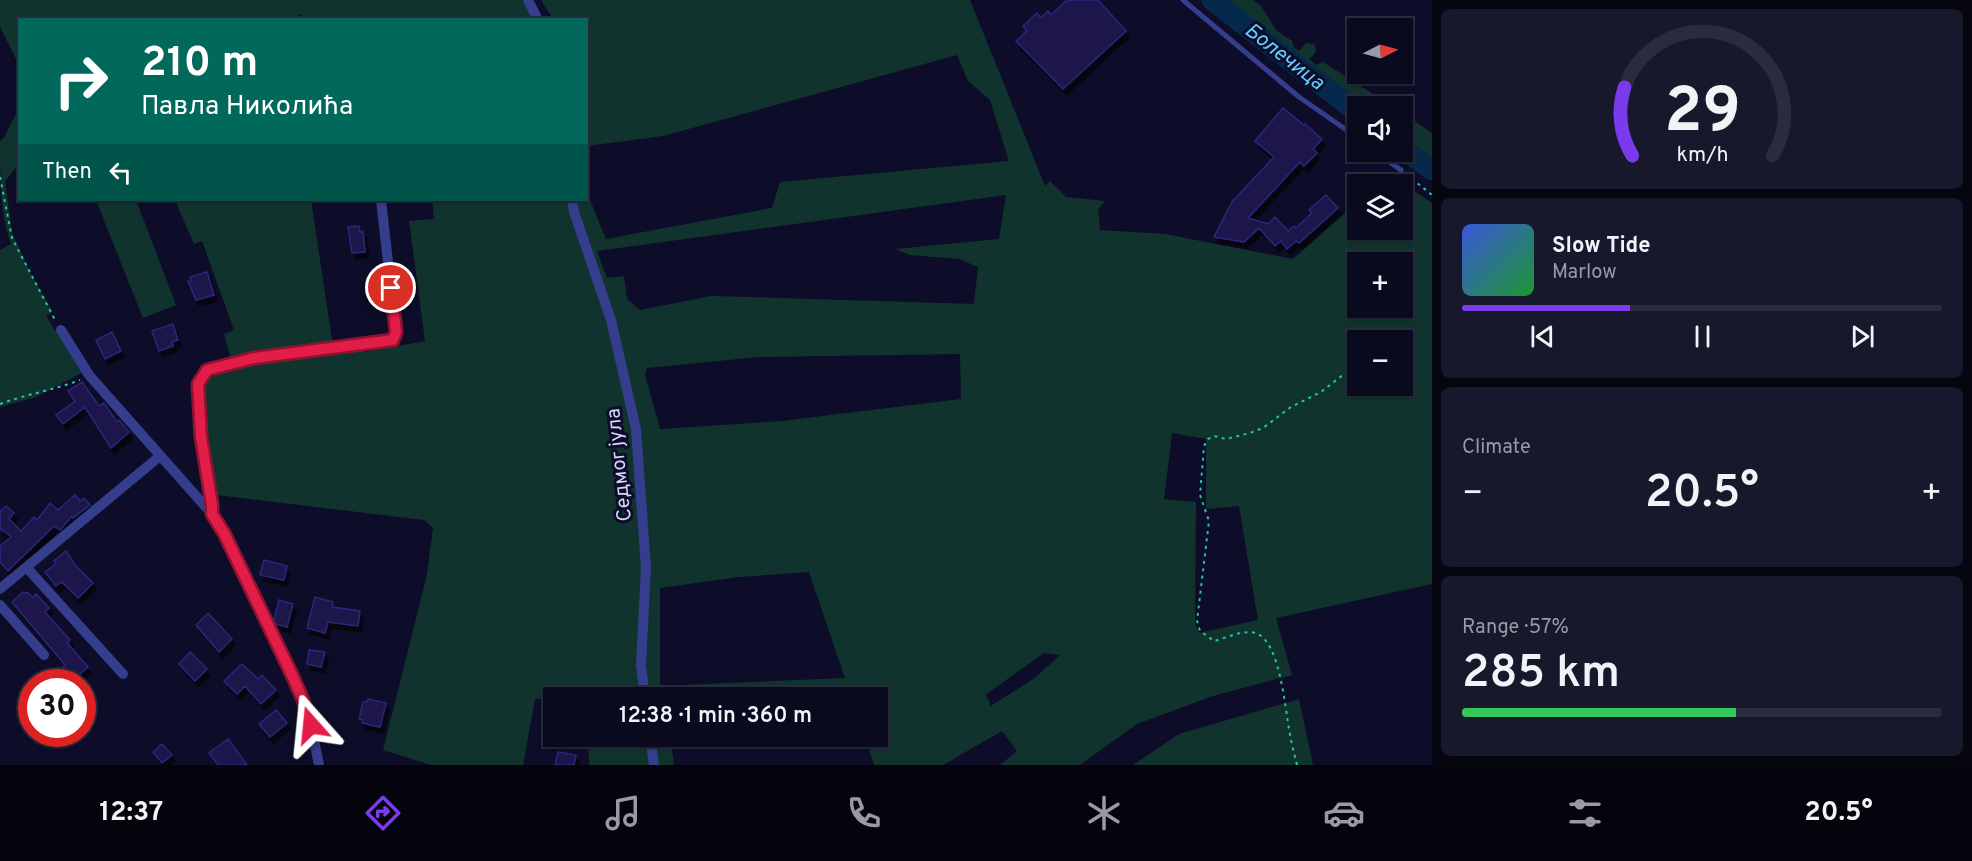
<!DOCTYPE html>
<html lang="en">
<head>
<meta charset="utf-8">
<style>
  body { margin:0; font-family:Overpass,sans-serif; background:#18182c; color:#f1f3f6; height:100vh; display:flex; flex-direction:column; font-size:22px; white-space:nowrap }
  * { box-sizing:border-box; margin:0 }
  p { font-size:20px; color:#999aa4 }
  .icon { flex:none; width:33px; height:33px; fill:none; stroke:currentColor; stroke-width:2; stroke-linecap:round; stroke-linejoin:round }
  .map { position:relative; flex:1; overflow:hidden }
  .panel { display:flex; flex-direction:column; gap:9px; padding:9px; background:#060611; width:540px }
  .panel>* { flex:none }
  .top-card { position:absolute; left:18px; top:18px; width:570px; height:183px; border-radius:0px; box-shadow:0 2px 4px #0004,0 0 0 2px #2a2b3d; background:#00695c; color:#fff; overflow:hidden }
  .needle { width:39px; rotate:84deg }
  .buttons { position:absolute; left:1347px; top:18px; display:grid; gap:12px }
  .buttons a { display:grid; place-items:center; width:66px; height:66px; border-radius:0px; background:#0a0a1f; box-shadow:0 2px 4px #0004,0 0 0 2px #2a2b3d; font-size:30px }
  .speed { position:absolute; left:18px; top:669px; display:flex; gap:12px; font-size:30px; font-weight:700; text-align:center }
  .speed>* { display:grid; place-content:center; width:78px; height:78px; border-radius:50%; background:#0a0a1f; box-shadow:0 2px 4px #0004,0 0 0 2px #2a2b3d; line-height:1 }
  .speed .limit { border:9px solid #d22; background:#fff; color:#111 }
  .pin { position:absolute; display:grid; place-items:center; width:51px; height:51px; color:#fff; margin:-26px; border:3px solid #fff; border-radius:50%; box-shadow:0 2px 6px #0007 }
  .me { position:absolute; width:66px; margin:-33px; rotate:342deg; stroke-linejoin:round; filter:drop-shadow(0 0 4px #0008) }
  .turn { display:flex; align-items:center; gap:21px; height:126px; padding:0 24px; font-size:27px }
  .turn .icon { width:78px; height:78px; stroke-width:2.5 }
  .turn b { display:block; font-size:42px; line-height:51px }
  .then { display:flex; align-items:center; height:57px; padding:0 24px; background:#0003; gap:12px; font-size:22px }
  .big { font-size:45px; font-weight:600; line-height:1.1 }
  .panel .tile { flex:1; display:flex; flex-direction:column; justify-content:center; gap:9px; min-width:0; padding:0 21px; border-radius:9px; background:#18182c }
  .panel .dial { align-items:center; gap:0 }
  .dial svg { height:156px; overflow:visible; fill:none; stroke:#2a2b3d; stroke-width:7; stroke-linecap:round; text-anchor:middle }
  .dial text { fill:#f1f3f6; stroke:none }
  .song { display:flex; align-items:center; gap:18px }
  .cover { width:72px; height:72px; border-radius:9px; background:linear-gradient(135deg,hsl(230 70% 55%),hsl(130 70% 35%)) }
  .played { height:6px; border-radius:3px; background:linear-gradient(90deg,#7c3aed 35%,#2a2b3d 35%) }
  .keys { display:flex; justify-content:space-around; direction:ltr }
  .heat { display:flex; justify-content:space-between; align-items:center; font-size:33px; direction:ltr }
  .charge { height:9px; border-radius:4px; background:linear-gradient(90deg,#34c759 57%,#2a2b3d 0) }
  .trip { position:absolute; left:543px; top:687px; width:345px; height:60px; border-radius:0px; background:#0a0a1f; box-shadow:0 2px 4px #0004,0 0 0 2px #2a2b3d; font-weight:600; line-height:60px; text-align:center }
  .tabs { display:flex; height:96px; justify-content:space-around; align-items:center; background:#04040c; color:#999aa4 }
  .tabs .icon { width:42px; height:42px }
  .tabs .selected { color:#7c3aed }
  .tabs b { font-size:27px; color:#f1f3f6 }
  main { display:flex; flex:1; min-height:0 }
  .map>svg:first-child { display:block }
  .green { fill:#10342d; fill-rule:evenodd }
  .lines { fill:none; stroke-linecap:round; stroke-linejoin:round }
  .river { stroke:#05294b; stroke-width:21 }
  .building { fill:#1a174c; stroke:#2a277a; stroke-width:1.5; filter:url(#shadow) }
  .path { stroke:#23c6a2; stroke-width:2; stroke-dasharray:3 4.5; stroke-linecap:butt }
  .lane { stroke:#343e8d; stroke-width:5 }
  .street { stroke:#343e8d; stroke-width:10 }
  .route-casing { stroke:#92132f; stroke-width:15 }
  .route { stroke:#e11d48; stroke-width:10 }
  .labels { text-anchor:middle; stroke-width:6; stroke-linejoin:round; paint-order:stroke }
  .street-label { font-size:20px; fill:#d5d7ff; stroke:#0e0d29 }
  .water-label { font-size:21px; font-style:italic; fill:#63d0ff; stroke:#0e0d29 }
</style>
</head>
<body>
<main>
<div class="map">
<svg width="1432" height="765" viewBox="0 0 1432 765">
  <defs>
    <filter id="shadow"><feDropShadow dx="3.5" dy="6" stdDeviation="0" flood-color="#0009"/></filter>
  </defs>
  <rect width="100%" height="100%" fill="#0e0d29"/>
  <path class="green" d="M0,0h524l19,19 -236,1 -8,-6 -5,6h-274l-1,45 -19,-38z
    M541,0h429l75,186 5,-5 16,16 39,4 -7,9 2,20 65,4 128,25 64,-56 1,27h44v-46h-21l11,-8 40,27v381l-156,34 16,57 -79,21 -76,28 -57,41h-80l17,-14 -15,-20 -59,34h-69l-9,-28 13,-1v-38l-291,-1 -52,2 -12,66h-92l-48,-15 44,-176 6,-46 -9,-8 -208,-25c-7,-31 -24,-95 -5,-123l22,-6 -9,-32 10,-4 -32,-89 -8,3 -19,-44h136l22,146 31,-4 1,10 60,-11 -16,-120 25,-2 -2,-19h154l1,-7 19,46 166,-31 8,-26 229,-21 -19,-61 -22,-19 -11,-26 -294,81 -76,10 -1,-126 -33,-1zM1006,195l-7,44 -103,10 13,6 50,4 19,8 -4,37 -263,-8 -71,14 -13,-11 -3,-23 -17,2 -10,-27zM1358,262h44v46h-44zM1358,340h44v46h-44zM960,354l1,45 -179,22 -122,8 -15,-54 2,-7 112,-11zM1172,433l34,6v70l33,-3 19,114 -59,13 -4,-9 1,-122 -32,-3zM809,572l36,106 -185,8v-98l79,-11zM1044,653l16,2 -25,23 -46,29 1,-5 -5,-7z
    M1223,0h30l8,6 15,24 16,11 2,7 5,3 7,-8 8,1c4,8 1,10 -5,15l7,6 7,-3 69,44h-33z
    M19,108v56l-14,17 7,52 19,41 22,38 -7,4 36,57 -46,24 -36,10v-157l11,-6c-11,-32 -11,-69 -11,-103l4,-3z
    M1403,113l29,20v29l-29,-23z
    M96,200h40l40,105 -33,13z
    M1299,699l14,66h-180l46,-31z
    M588,737h82l4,28h-85z"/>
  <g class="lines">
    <path class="river" d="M1212,0l146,113
      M1402,148l30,22"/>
  </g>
  <path class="building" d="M1067,0h31l28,31 -63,58 -47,-48 11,-10 -4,-5 14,-13 4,5 7,-7 3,4z
    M1283,108l21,17 1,-1 17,15 -9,10 4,4 -13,13 -4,-4 -52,56 20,6 7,-7 13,14 6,-5 2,2 16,-15 -3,-3 17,-15 12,13 -39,35 -3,-2 -9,8 -6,-8 -6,5 -16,-18 -15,14 -30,-5 18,-35 42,-45 -19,-16z
    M359,226l1,6 3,-1 2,21 -13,1 -4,-26z
    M207,272l7,23 -18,5 -8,-19h3l-1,-4z
    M173,324l5,16 -6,2 1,4 -14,5 -7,-20z
    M112,332l9,19 -16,8 -9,-19z
    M82,382l17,24 5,-3 13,19 2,-2 10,12 -18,16 -26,-41 -22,17 -7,-9 19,-14 -7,-10z
    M75,495l5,6 4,-3 6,7 -17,13 -1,-2 -12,14 -6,-4 -46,45 -8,-9v-16l11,-9 -10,-8 -1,1v-20l1,1 5,-5 8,7 -5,6 12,12 13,-14 3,3 13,-17 8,7z
    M66,551l10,15 17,17 -15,15 -16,-16 -6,4 -11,-14 11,-8 -2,-3z
    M264,560l23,6 -3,14 -24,-5z
    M23,592l5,1 5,5 3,-4 13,14 -4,4 25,28 -3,3 21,24 -17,15h-21l15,-17 -53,-63z
    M315,597l18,5 -1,5 28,4 -2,15 -30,-4 -3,11 -18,-5z
    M279,600l14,4 -6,23 -12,-3 -1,-4z
    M208,613l24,26 -13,13 -23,-27z
    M309,650l16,2 -4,15 -14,-3z
    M190,652l17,17 -12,12 -16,-17z
    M242,664l16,15 4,-4 14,15 -15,14 -16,-18 -8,8 -13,-13z
    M368,699l18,4 -6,24 -18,-4 1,-3 -4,-1 4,-17h4z
    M276,710l11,13 -17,14 -11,-13z
    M228,739l19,26h-29l-9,-12z
    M162,744l10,11 -10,8 -9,-11z
    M558,752l18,3 -2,10h-19z"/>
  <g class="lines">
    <path class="path" d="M1406,174l26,21
      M0,177l12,61 43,82
      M0,404c27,-10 54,-14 80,-24
      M1297,765c-3,-12 -6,-24 -8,-36 -4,-22 -9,-84 -31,-95 -13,-6 -31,4 -44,7l-14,-10 -3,-10 12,-100 -9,-26 4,-49 4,-7 6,-3 12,3 24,-6 13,-5 28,-21 30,-15 37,-29"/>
    <path class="lane" d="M1183,0l116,97 59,41
      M1375,152l26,18"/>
    <path class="street" d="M528,0l10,20
      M572,200l2,12 37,108 25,109 10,139 -5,97 4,33
      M61,330l28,45 123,139 12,19 79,167 8,25 8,40
      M212,514v-9l-11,-68 -3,-53 9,-14 47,-12 139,-17 3,-9 -15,-132
      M27,568l96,106
      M0,589l160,-133
      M0,605l44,50
      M650,736l4,29"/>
  </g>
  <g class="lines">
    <defs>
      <path id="route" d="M311,725l-8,-25 -11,-25 -68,-142 -12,-19v-9l-11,-68 -3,-53 9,-14 47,-12 139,-18 3,-8 -5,-44"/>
    </defs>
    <use href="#route" class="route-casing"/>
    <use href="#route" class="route"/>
  </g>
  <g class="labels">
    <g class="street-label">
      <text transform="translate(618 465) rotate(-96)" y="7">Седмог јула</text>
    </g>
    <g class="water-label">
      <text transform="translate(1285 56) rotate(38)" y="7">Болечица</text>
    </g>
  </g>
</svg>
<div class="buttons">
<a><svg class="needle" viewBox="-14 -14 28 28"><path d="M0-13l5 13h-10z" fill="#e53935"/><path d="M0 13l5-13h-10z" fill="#999aa4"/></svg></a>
<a><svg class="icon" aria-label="sound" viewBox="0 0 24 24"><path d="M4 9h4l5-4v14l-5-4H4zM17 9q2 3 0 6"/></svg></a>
<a><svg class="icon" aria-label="layers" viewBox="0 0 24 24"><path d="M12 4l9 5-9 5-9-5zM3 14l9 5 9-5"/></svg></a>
<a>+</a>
<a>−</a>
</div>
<div class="speed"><div class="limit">30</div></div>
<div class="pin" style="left:391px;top:288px;background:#d93025"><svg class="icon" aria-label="arrive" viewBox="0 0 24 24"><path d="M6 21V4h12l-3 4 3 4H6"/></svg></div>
<svg class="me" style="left:311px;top:725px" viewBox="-20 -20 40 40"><path d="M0-17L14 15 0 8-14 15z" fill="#e11d48" stroke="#fff" stroke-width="4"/></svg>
<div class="trip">12:38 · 1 min · 360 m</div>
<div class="top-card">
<div class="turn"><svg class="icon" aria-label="right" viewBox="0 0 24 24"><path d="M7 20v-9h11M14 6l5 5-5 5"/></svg><div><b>210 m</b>Павла Николића</div></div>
<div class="then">Then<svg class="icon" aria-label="left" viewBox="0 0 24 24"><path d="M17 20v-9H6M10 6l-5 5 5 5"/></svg></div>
</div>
</div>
<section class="panel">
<div class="tile dial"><svg viewBox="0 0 100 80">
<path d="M14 69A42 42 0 1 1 86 69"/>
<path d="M14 69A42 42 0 0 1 10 34" stroke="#7c3aed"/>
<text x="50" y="56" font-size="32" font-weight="700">29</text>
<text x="50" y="72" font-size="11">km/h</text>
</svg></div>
<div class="tile">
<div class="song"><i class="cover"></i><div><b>Slow Tide</b><p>Marlow</p></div></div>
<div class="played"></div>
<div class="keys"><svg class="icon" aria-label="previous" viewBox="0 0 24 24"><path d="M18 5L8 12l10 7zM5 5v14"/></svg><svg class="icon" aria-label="pause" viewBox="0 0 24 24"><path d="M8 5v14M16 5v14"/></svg><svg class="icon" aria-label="next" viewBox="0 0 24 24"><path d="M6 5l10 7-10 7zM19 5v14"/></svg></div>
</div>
<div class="tile"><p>Climate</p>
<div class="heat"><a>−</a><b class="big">20.5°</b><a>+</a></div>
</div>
<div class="tile"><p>Range · 57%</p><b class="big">285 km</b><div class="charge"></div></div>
</section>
</main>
<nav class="tabs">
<b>12:37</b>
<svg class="icon selected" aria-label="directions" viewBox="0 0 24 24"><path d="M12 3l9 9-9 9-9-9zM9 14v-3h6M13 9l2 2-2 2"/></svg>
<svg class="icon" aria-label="music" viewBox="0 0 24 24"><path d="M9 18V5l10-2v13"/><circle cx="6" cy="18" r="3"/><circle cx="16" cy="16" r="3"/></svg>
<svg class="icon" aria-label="phone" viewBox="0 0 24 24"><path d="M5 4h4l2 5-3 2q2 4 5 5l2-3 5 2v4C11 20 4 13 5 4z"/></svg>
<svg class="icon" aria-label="climate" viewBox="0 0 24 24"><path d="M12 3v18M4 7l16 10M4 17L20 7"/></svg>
<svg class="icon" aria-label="car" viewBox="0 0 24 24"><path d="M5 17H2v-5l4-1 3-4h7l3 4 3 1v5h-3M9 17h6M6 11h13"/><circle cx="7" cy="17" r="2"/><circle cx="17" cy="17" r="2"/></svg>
<svg class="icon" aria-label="filters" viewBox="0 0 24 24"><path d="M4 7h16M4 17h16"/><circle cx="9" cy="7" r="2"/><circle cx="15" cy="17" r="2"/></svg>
<b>20.5°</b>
</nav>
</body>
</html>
